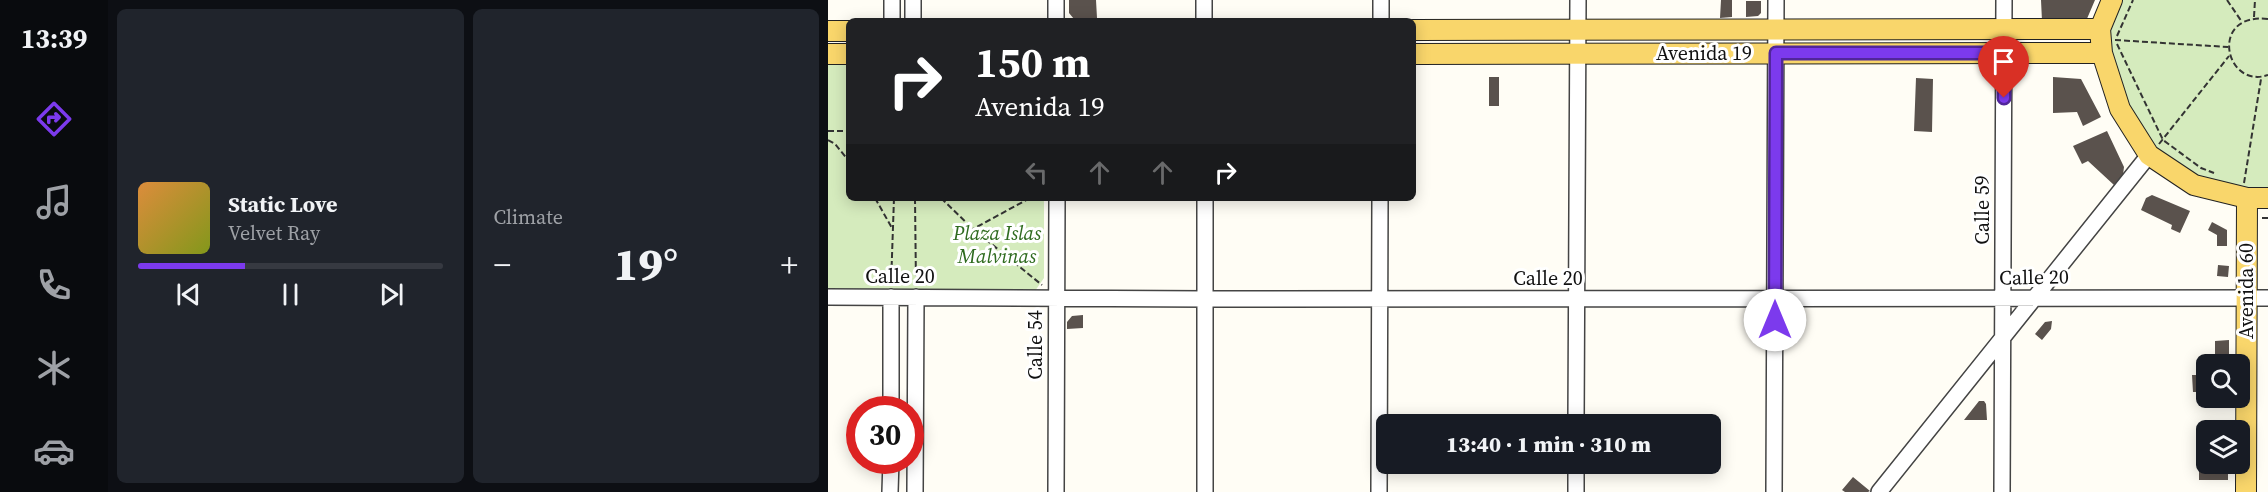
<!DOCTYPE html>
<html lang="en">
<head>
<meta charset="utf-8">
<style>
  body { margin:0; font-family:"Source Serif 4",serif; background:#20242c; color:#f1f3f6; height:100vh; display:flex; flex-direction:column; font-size:22px; white-space:nowrap }
  * { box-sizing:border-box; margin:0 }
  p { font-size:20px; color:#9ea1a6 }
  .icon { flex:none; width:33px; height:33px; fill:none; stroke:currentColor; stroke-width:2; stroke-linecap:round; stroke-linejoin:round }
  .map { position:relative; flex:1; overflow:hidden }
  .drawer { display:flex; flex-direction:column; gap:9px; padding:9px; background:#0d0f14; width:720px }
  .drawer>* { flex:none }
  .guide { position:absolute; left:18px; top:18px; width:570px; height:183px; border-radius:9px; box-shadow:0 3px 15px #0003; background:#202124; color:#fff; overflow:hidden }
  .controls { position:absolute; left:1368px; top:354px; display:grid; gap:12px }
  .controls a { display:grid; place-items:center; width:54px; height:54px; border-radius:9px; background:#171b24; box-shadow:0 3px 15px #0003; font-size:30px }
  .speed { position:absolute; left:18px; top:396px; display:flex; gap:12px; font-size:30px; font-weight:700; text-align:center }
  .speed>* { display:grid; place-content:center; width:78px; height:78px; border-radius:50%; background:#171b24; box-shadow:0 3px 15px #0003; line-height:1 }
  .speed .limit { border:9px solid #d22; background:#fff; color:#111 }
  .pin { position:absolute; display:grid; place-items:center; width:51px; height:51px; color:#fff; margin:-62px -26px; border-radius:50% 50% 50% 0; rotate:-45deg; box-shadow:0 0 6px #0007 }
  .pin .icon { rotate:45deg }
  .me { position:absolute; width:66px; margin:-33px; rotate:0deg; stroke-linejoin:round; filter:drop-shadow(0 0 4px #0008) }
  .turn { display:flex; align-items:center; gap:21px; height:126px; padding:0 30px; font-size:27px }
  .turn .icon { width:78px; height:78px; stroke-width:2.5 }
  .turn b { display:block; font-size:42px; line-height:51px }
  .lanes { display:flex; align-items:center; height:57px; padding:0 30px; background:#0003; justify-content:center; gap:30px; direction:ltr }
  .lanes .off { opacity:.35 }
  .big { font-size:45px; font-weight:800; line-height:1.1 }
  .drawer .tile { flex:1; display:flex; flex-direction:column; justify-content:center; gap:9px; min-width:0; padding:0 21px; border-radius:9px; background:#20242c }
  .song { display:flex; align-items:center; gap:18px }
  .cover { width:72px; height:72px; border-radius:9px; background:linear-gradient(135deg,hsl(30 70% 55%),hsl(70 70% 35%)) }
  .played { height:6px; border-radius:3px; background:linear-gradient(90deg,#7c3aed 35%,#363941 35%) }
  .keys { display:flex; justify-content:space-around; direction:ltr }
  .heat { display:flex; justify-content:space-between; align-items:center; font-size:33px; direction:ltr }
  .drawer .tiles { flex:1; display:grid; gap:9px; grid-template-columns:repeat(2,1fr) }
  .trip { position:absolute; left:548px; top:414px; width:345px; height:60px; border-radius:9px; background:#171b24; box-shadow:0 3px 15px #0003; font-weight:800; line-height:60px; text-align:center }
  main { display:flex; flex:1; min-height:0 }
  .tab-bar { display:flex; flex-direction:column; width:108px; justify-content:space-around; align-items:center; background:#090b0e; color:#9ea1a6 }
  .tab-bar .icon { width:42px; height:42px }
  .tab-bar .on { color:#7c3aed }
  .tab-bar b { font-size:27px; color:#f1f3f6 }
  .map>svg:first-child { display:block }
  .green { fill:#d5ebbd }
  .building { fill:#5a524d }
  .lines { fill:none; stroke-linecap:round; stroke-linejoin:round }
  .minor-casing { stroke:#444; stroke-width:18 }
  .major-casing { stroke:#222; stroke-width:22 }
  .path { stroke:#333; stroke-width:2; stroke-dasharray:6 3; stroke-linecap:butt }
  .minor { stroke:#fff; stroke-width:15 }
  .major { stroke:#f9d66b; stroke-width:20 }
  .route-casing { stroke:#51269a; stroke-width:15 }
  .route { stroke:#7c3aed; stroke-width:10 }
  .labels { text-anchor:middle; stroke-width:6; stroke-linejoin:round; paint-order:stroke }
  .street-label { font-size:20px; fill:#111; stroke:#fff }
  .park-label { font-size:20px; font-style:italic; fill:#2f6b1f; stroke:#fff }
</style>
</head>
<body>
<main>
<nav class="tab-bar">
<b>13:39</b>
<svg class="icon on" aria-label="directions" viewBox="0 0 24 24"><path d="M12 3l9 9-9 9-9-9zM9 14v-3h6M13 9l2 2-2 2"/></svg>
<svg class="icon" aria-label="music" viewBox="0 0 24 24"><path d="M9 18V5l10-2v13"/><circle cx="6" cy="18" r="3"/><circle cx="16" cy="16" r="3"/></svg>
<svg class="icon" aria-label="phone" viewBox="0 0 24 24"><path d="M5 4h4l2 5-3 2q2 4 5 5l2-3 5 2v4C11 20 4 13 5 4z"/></svg>
<svg class="icon" aria-label="climate" viewBox="0 0 24 24"><path d="M12 3v18M4 7l16 10M4 17L20 7"/></svg>
<svg class="icon" aria-label="car" viewBox="0 0 24 24"><path d="M5 17H2v-5l4-1 3-4h7l3 4 3 1v5h-3M9 17h6M6 11h13"/><circle cx="7" cy="17" r="2"/><circle cx="17" cy="17" r="2"/></svg>
</nav>
<section class="drawer">
<div class="tiles">
<div class="tile">
<div class="song"><i class="cover"></i><div><b>Static Love</b><p>Velvet Ray</p></div></div>
<div class="played"></div>
<div class="keys"><svg class="icon" aria-label="previous" viewBox="0 0 24 24"><path d="M18 5L8 12l10 7zM5 5v14"/></svg><svg class="icon" aria-label="pause" viewBox="0 0 24 24"><path d="M8 5v14M16 5v14"/></svg><svg class="icon" aria-label="next" viewBox="0 0 24 24"><path d="M6 5l10 7-10 7zM19 5v14"/></svg></div>
</div>
<div class="tile"><p>Climate</p>
<div class="heat"><a>−</a><b class="big">19°</b><a>+</a></div>
</div>
</div>
</section>
<div class="map">
<svg width="1440" height="492" viewBox="0 0 1440 492">
  <rect width="100%" height="100%" fill="#fffdf5"/>
  <path class="green" d="M1291,0h149v194l-31,-1 -63,-25 -46,-50 -22,-89z
    M0,58h21v140h195v80l-9,13 -207,-2z"/>
  <path class="building" d="M241,0h27l1,18 -23,1 -5,-6z
    M893,0h11v17l-12,1z
    M1213,0h54l-9,21h-44z
    M918,1h15v12l-3,3 -12,1z
    M661,77h10v29h-10z
    M1225,77l28,2 20,38 -18,9 -6,-14 -24,1z
    M1088,78l17,1 -1,53 -18,-1z
    M1279,131l17,36 -1,8 -9,10 -26,-24 -6,3 -9,-18z
    M1324,195l38,16 -10,22 -9,-4 1,-4 -31,-15 5,-12z
    M1384,222l15,8v16h-10v-11l-9,-5z
    M1390,265l11,1 -1,11 -11,-1z
    M255,315v13l-16,1v-7l5,-6z
    M1224,321l-1,8 -9,11 -7,-6 10,-12z
    M1401,340v24h-23v28h-13l-1,-17h10v-18h13v-16z
    M1151,401h5l2,3 1,16h-23z
    M1371,464l29,1v15h-29z
    M1025,477l17,14 -2,1h-23l-3,-2z"/>
  <g class="lines">
    <defs>
      <path id="minor" d="M64,21v-21
        M85,21v-21
        M228,21v-21
        M376,21v-21
        M553,21v-21
        M377,198v294
        M0,297l378,2 1062,-1
        M63,410v-113
        M748,424l2,-424
        M62,492l1,-32
        M87,492l1,-195
        M228,492l1,-294
        M551,492l1,-294
        M748,492v-28
        M946,492l2,-492
        M1051,492l270,-337
        M1174,492l2,-492"/>
      <path id="major" d="M1284,0l-12,29 2,24 18,56 29,46 45,30 53,13h21
        M585,30l687,-1
        M0,31h21
        M0,54h21
        M585,54l689,-1
        M1418,492l1,-294"/>
    </defs>
    <use href="#minor" class="minor-casing"/>
    <use href="#major" class="major-casing"/>
    <path class="path" d="M1399,0l15,22
      M1426,17l1,-17
      M1440,19c-60,-7 -43,71 0,56
      M1289,36l16,-36
      M1287,40l113,7
      M1289,44l46,96 38,28 13,5
      M0,131h21
      M0,140l7,4 14,17
      M1331,144l70,-88
      M1416,183l17,-104
      M47,198l17,30
      M87,198l1,87
      M113,198l32,31
      M202,198l-57,31 69,56
      M1434,218h6
      M63,285l3,-87"/>
    <use href="#minor" class="minor"/>
    <use href="#major" class="major"/>
  </g>
  <g class="lines">
    <defs>
      <path id="route" d="M947,320l1,-267h228v45"/>
    </defs>
    <use href="#route" class="route-casing"/>
    <use href="#route" class="route"/>
  </g>
  <g class="labels">
    <g class="street-label">
      <text x="876" y="60">Avenida 19</text>
      <text transform="translate(1154 210) rotate(-90)" y="7">Calle 59</text>
      <text x="72" y="283">Calle 20</text>
      <text transform="translate(1206 277) rotate(-1)" y="7">Calle 20</text>
      <text x="720" y="285">Calle 20</text>
      <text transform="translate(1418 291) rotate(-90)" y="7">Avenida 60</text>
      <text transform="translate(207 345) rotate(-90)" y="7">Calle 54</text>
    </g>
    <g class="park-label">
      <text x="169" y="240">Plaza Islas<tspan x="169" dy="23">Malvinas</tspan></text>
    </g>
  </g>
</svg>
<div class="controls">
<a><svg class="icon" aria-label="search" viewBox="0 0 24 24"><circle cx="10" cy="10" r="6"/><path d="M15 15l6 6"/></svg></a>
<a><svg class="icon" aria-label="layers" viewBox="0 0 24 24"><path d="M12 4l9 5-9 5-9-5zM3 14l9 5 9-5"/></svg></a>
</div>
<div class="speed"><div class="limit">30</div></div>
<div class="pin" style="left:1176px;top:98px;background:#d93025"><svg class="icon" aria-label="arrive" viewBox="0 0 24 24"><path d="M6 21V4h12l-3 4 3 4H6"/></svg></div>
<svg class="me" style="left:947px;top:320px" viewBox="-20 -20 40 40"><circle r="19" fill="#fff"/><path d="M0-13L10 11 0 6-10 11z" fill="#7c3aed"/></svg>
<div class="trip">13:40 · 1 min · 310 m</div>
<div class="guide">
<div class="turn"><svg class="icon" aria-label="right" viewBox="0 0 24 24"><path d="M7 20v-9h11M14 6l5 5-5 5"/></svg><div><b>150 m</b>Avenida 19</div></div>
<div class="lanes"><svg class="icon off" aria-label="left" viewBox="0 0 24 24"><path d="M17 20v-9H6M10 6l-5 5 5 5"/></svg><svg class="icon off" aria-label="ahead" viewBox="0 0 24 24"><path d="M12 20V5M6 11l6-6 6 6"/></svg><svg class="icon off" aria-label="ahead" viewBox="0 0 24 24"><path d="M12 20V5M6 11l6-6 6 6"/></svg><svg class="icon" aria-label="right" viewBox="0 0 24 24"><path d="M7 20v-9h11M14 6l5 5-5 5"/></svg></div>
</div>
</div>
</main>
</body>
</html>
